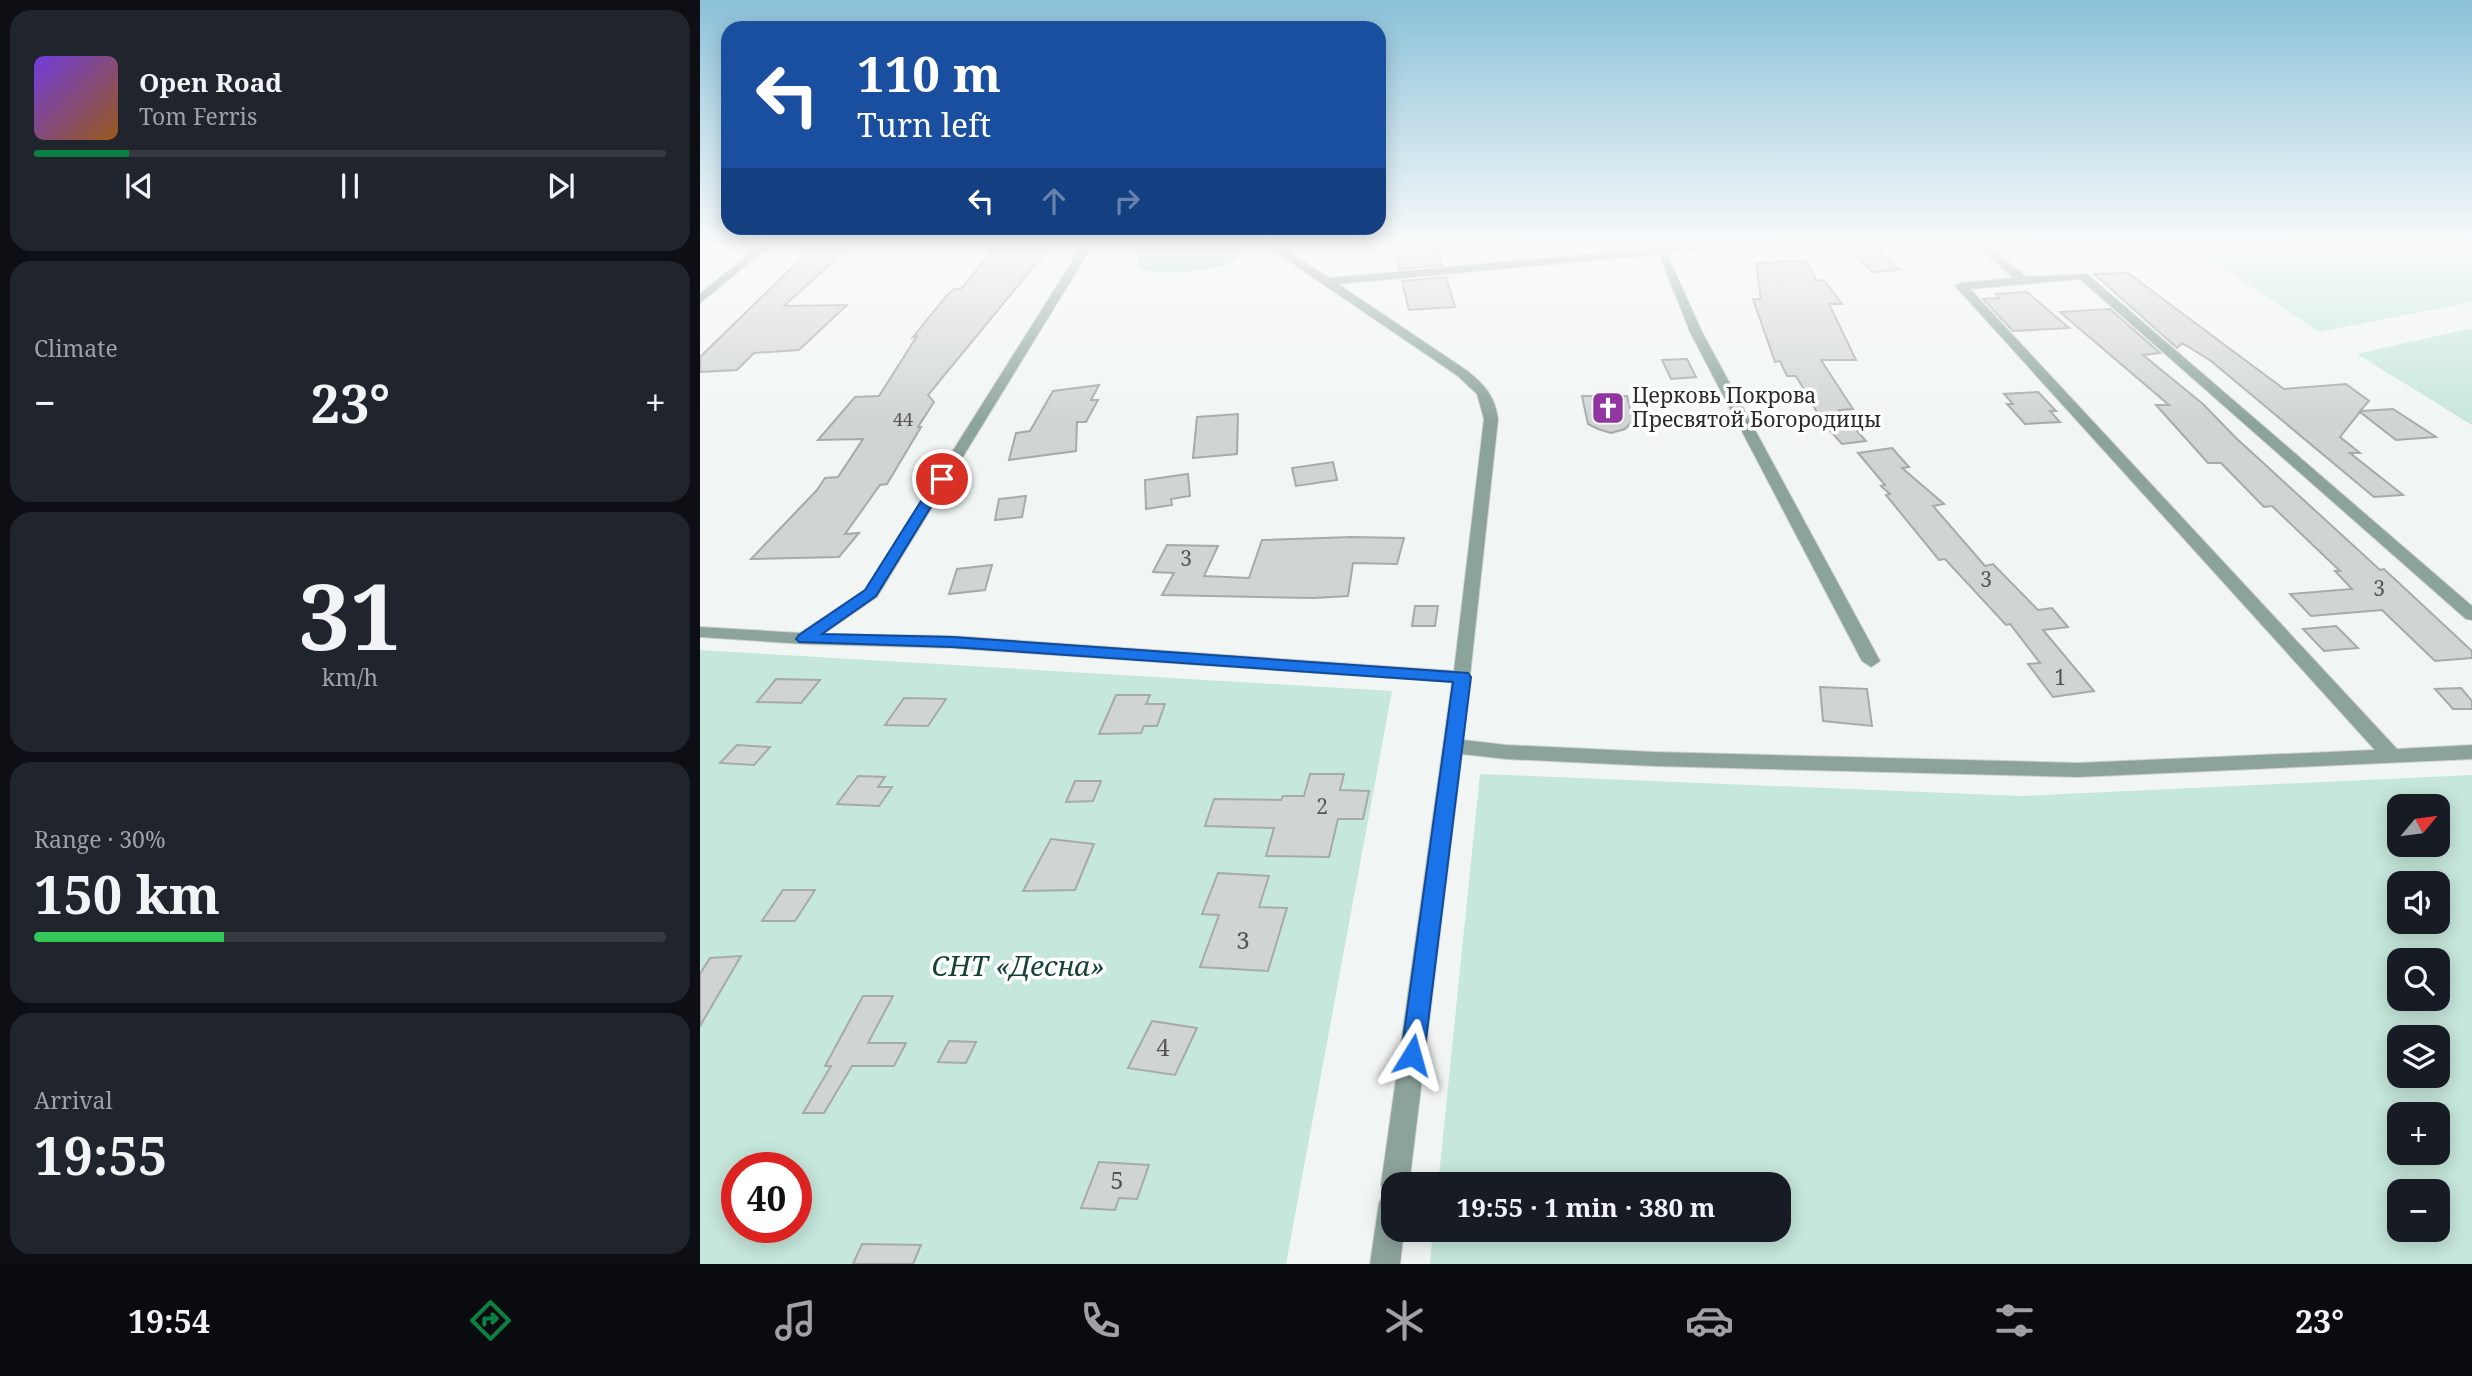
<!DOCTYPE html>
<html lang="en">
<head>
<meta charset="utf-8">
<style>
  body { margin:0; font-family:"Noto Serif",serif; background:#20242c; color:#f1f3f6; height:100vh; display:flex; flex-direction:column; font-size:26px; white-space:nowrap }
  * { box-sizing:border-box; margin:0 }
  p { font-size:23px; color:#9ea1a6 }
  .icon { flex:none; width:38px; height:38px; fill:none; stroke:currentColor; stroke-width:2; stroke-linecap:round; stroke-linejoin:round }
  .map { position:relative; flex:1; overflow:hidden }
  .sheet { display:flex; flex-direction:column; gap:10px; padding:10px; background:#0d0f14; width:700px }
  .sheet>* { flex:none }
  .banner { position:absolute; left:21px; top:21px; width:665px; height:214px; border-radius:21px; box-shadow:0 4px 18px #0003; background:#1a4fa0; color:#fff; overflow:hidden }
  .needle { width:46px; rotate:61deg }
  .fabs { position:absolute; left:1687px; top:794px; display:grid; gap:14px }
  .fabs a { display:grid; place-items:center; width:63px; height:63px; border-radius:14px; background:#171b24; box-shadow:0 4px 18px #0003; font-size:35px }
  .speed { position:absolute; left:21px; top:1152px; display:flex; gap:14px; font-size:35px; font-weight:700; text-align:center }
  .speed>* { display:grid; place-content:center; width:91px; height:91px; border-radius:50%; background:#171b24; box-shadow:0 4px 18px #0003; line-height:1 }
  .speed .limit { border:10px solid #d22; background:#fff; color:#111 }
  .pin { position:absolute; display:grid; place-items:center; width:60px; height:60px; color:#fff; margin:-30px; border:4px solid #fff; border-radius:50%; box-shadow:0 2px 7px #0007 }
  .me { position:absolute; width:77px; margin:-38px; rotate:8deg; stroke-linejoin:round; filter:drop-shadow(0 0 5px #0008) }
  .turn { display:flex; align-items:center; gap:24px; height:147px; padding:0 21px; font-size:32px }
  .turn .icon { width:91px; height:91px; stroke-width:2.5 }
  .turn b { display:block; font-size:49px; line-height:60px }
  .lanes { display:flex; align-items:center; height:66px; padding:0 21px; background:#0003; justify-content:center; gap:35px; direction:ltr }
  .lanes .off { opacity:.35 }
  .big { font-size:52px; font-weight:700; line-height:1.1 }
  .sheet .tile { flex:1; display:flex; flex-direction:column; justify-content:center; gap:10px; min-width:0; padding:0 24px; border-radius:21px; background:#20242c }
  .sheet .dial { align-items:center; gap:0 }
  .dial b { font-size:91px; line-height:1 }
  .song { display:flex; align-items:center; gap:21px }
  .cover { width:84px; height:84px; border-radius:10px; background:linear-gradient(135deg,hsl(260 70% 55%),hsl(30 70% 35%)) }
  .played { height:7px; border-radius:4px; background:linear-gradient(90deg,#0b8043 15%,#363941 15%) }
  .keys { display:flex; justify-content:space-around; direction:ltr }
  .heat { display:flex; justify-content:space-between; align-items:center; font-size:38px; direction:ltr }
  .charge { height:10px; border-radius:5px; background:linear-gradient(90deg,#34c759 30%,#363941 0) }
  .trip { position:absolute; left:681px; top:1172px; width:410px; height:70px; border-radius:21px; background:#171b24; box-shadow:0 4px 18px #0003; font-weight:700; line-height:70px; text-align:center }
  .tabs { display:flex; height:112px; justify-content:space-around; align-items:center; background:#090b0e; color:#9ea1a6 }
  .tabs .icon { width:49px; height:49px }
  .tabs .on { color:#0b8043 }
  .tabs b { font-size:32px; color:#f1f3f6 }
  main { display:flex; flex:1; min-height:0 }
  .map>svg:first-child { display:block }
  .green { fill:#c6e7db; fill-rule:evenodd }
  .water { fill:#9fd5c2 }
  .building { fill:#d0d5d3; stroke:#a6aaa9; stroke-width:2 }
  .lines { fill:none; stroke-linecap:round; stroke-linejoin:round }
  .minor-casing { stroke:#cdd1d0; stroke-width:2 }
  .minor { fill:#8ca39b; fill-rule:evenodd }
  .route { fill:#1a73e8; stroke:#114b97; stroke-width:2 }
  .labels { text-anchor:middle; stroke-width:7; stroke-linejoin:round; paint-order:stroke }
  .far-number-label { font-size:18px; fill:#535554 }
  .far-poi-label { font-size:21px; fill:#292a2a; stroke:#fff; text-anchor:start }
  .number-label { font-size:21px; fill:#535554 }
  .near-number-label { font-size:24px; fill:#535554 }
  .near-park-label { font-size:28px; font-style:italic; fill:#164336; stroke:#fff }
</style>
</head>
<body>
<main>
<section class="sheet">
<div class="tile">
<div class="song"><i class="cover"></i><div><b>Open Road</b><p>Tom Ferris</p></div></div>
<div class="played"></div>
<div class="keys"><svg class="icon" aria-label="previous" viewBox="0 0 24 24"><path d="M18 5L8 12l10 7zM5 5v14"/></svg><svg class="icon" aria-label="pause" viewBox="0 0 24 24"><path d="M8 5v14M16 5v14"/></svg><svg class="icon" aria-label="next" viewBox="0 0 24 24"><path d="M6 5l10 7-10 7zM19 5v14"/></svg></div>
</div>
<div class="tile"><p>Climate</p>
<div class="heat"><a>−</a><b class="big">23°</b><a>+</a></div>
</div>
<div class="tile dial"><b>31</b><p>km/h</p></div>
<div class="tile"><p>Range · 30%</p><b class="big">150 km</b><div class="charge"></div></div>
<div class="tile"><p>Arrival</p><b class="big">19:55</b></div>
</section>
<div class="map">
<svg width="1772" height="1264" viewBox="0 0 1772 1264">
  <rect width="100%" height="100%" fill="#f1f6f5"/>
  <path class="green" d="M1490,246h282v56l-153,30z
    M1772,328v97l-115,-71z
    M0,650l692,41 -106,573h-586zM37,1167h59v60h-59z
    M780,774l541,22 451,-21v489h-1042l3,-34h345v-45h-340zM1699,807h39v38h-39zM1699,884h39v38h-39zM1699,961h39v38h-39zM1699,1038h39v38h-39zM1699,1115h39v38h-39zM1699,1192h39v38h-39z"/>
  <path class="water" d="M439,246h100v11c-17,15 -79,19 -100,12l-2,-9z"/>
  <path class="building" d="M736,246l6,19 -43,4 -4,-20z
    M1145,246h28l27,24 -27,2z
    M349,248l-121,147 6,7 -16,25h3l-34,57 -7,1 -35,49 14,-1 -20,24 -88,2 66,-69 8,-12 13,-1 25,-38 -45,1 37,-43 24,-1 38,-60 -4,1 34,-42 7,-6h7l32,-39z
    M147,249l-63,57 63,-1 -48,45 -45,3 -17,17 -37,2v-15l109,-106z
    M1105,261l12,20 7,-1 18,24h-13l27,56h-35l32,49 -14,1 27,31 -24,3 -18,-20 -28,-48h-9l-7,-15 -5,1 -22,-63h8l-5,-36z
    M1428,273l156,116 62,-5 23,17 -9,10 33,-2 43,28 -40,3 -36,-28 -20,25 20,16h-10l53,42 -29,2 -163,-136 -29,-18 -5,5 -83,-74z
    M746,277l9,30 -46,3 -7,-29z
    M1327,292l42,36 -56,3 -30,-32 16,-1 -3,-4z
    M1410,309l50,44 -17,2 60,49 33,34 144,132 4,-1 88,82v7l-37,3 -53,-51 -71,6 -21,-22 62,-5 -17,-18h5l-68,-65 -8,1 -43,-44h-13l-52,-58h13l-109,-93z
    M987,359l9,18 -25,2 -9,-19z
    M399,385l-8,15h7l-12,22h-9l-1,29 -67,9 7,-27 14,-2 23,-40z
    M1338,392l18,19h-6l10,11 -35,2 -18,-20h6l-9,-10z
    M882,396h45l6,25 -8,8 -14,4 -13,-4 -10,-5z
    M538,414l-1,40 -44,4 4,-41z
    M1192,448l17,19 -7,1 42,36 -11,2 52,60 8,-2 45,46 14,-2 16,19 -25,3 51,61 -41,6 -25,-33 12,-1 -30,-39 -4,1 -61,-66 -6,1 -53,-65 4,-1 -9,-8 4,-1 -27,-32z
    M633,462l4,18 -41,6 -4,-18z
    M488,474l2,22 -19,3 1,6 -26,4 -1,-29z
    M326,496l-4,21 -27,3 4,-21z
    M652,537l52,1 -7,26 -44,-1 -5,33 -34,2 -152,-3 12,-22 -21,-1 14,-27 51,1 -14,30 45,2 13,-38z
    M292,565l-7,25 -36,4 8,-25z
    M715,606h23l-3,20h-23z
    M1636,626l22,22 -34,3 -21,-22z
    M76,679l44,1 -19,23 -44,-1z
    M1120,687l47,2 5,37 -49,-5z
    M1761,688l11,13v8h-19l-18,-20z
    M416,695h34l-4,9h19l-8,22h-13l-3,7 -42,1z
    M204,698l42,1 -18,27 -43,-1z
    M37,745l33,2 -16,18 -34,-2z
    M610,774h34l-4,16 29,1 -6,28h-25l-9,38 -63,-1 8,-28 -69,-2 9,-27 67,1 2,-4h21z
    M158,776l27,1 -7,10h14l-13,19 -42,-2z
    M375,781h26l-8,20 -27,1z
    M351,839l43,5 -19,46 -52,1z
    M518,873l51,3 -10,31 28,1 -19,63 -68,-4 19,-52 -17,-1z
    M83,890h32l-20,31h-33z
    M41,956l-41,70v-52l10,-16z
    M163,996h30l-25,47h38l-12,23h-42l-28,47h-21l28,-47h-6z
    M452,1021l45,7 -22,47 -47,-7z
    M249,1041l27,1 -10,21 -28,-1z
    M399,1162l50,3 -12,34 -18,-1 -4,12 -34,-2z
    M162,1244l59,1 -8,19h-60z"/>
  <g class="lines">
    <defs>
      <path id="minor" d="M58,246h12l-70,57v-9z
        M382,246h10l-215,351 -54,37 129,2 502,35 30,-252 -7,-25 -19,-18 -175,-119 -8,-11h11l5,7 38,25 349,-32h48l-57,7 1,8 32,71 178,329 -9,6 -9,-6 -172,-329 -31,-78 -321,30 128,86c18,14 29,26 32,49l-35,321 43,5 148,7 424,11 297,-13 -418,-462 -2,-2 6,-3 53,-5 -37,-32h12l37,31 61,-3 385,332v14l-6,-1 -386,-340 -110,10 427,460 75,-4v14l-394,18 -424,-11 -148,-7 -44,-5 -53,431h-16v45h11l-4,34h-30l9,-61 5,-10 -3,-8 71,-503 -500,-34 -148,-4 -104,-7v-10l100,6 65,-43z"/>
    </defs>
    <use href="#minor" class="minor-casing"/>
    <use href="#minor" class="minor"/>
  </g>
  <linearGradient id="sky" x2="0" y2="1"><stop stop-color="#8bc1d9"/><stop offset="0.58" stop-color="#f9fbfa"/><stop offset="1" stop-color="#f9fbfa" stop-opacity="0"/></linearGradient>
  <rect width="1772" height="423" fill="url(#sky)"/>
  <path class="route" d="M242,475l6,4 -72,117 -54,38 130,3 516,36 3,4 -47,378 -3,7 -9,3 -8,-3 -3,-7 52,-373 -501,-35 -153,-5 -3,-3 3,-4 66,-45 70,-111z"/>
  <defs>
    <symbol id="church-square" viewBox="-11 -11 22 22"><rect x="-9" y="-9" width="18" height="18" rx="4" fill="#9136a1" stroke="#fff"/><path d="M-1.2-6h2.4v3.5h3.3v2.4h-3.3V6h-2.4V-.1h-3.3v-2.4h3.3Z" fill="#fff"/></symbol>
  </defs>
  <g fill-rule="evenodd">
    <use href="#church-square" x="889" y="389" width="38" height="38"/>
  </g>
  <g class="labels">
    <g class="far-number-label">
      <text x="203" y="426">44</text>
    </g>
    <g class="far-poi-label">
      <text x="932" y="403">Церковь Покрова<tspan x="932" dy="24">Пресвятой Богородицы</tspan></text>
    </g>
    <g class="number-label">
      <text x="486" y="566">3</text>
      <text x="1286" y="587">3</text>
      <text x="1679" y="596">3</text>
      <text x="1360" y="685">1</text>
      <text x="622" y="814">2</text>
    </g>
    <g class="near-number-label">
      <text x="543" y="949">3</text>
      <text x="463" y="1056">4</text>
      <text x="417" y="1189">5</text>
    </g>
    <g class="near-park-label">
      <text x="318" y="976">СНТ «Десна»</text>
    </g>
  </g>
</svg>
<div class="fabs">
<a><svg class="needle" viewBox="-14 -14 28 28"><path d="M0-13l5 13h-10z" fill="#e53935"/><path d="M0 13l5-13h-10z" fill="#9ea1a6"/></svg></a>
<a><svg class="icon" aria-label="sound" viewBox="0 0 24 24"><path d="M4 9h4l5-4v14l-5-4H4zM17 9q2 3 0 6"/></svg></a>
<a><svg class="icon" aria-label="search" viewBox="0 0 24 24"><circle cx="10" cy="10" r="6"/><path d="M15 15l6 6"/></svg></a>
<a><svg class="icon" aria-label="layers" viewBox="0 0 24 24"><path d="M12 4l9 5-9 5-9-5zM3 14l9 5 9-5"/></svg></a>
<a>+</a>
<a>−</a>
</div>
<div class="speed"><div class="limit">40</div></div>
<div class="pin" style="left:242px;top:479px;background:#d93025"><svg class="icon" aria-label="arrive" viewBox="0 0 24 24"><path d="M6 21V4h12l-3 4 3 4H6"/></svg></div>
<svg class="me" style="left:712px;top:1055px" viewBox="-20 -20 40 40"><path d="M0-17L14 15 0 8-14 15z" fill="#1a73e8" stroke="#fff" stroke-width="4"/></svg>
<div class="trip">19:55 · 1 min · 380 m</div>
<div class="banner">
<div class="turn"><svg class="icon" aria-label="left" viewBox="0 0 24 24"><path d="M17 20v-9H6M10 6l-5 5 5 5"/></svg><div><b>110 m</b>Turn left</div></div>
<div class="lanes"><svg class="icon" aria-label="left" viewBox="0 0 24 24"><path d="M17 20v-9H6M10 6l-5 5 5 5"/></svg><svg class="icon off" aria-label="ahead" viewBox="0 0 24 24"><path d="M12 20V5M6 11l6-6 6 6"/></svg><svg class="icon off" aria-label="right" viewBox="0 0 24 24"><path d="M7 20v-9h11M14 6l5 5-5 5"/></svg></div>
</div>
</div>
</main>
<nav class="tabs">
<b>19:54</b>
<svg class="icon on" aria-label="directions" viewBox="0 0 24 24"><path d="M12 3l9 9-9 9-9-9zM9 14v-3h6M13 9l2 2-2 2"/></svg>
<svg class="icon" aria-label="music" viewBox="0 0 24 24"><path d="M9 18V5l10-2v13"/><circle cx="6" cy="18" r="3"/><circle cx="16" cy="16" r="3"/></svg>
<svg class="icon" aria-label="phone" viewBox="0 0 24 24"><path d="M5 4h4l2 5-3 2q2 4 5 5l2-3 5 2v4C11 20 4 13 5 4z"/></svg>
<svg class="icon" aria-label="climate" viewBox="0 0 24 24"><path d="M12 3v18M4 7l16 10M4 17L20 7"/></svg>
<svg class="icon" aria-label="car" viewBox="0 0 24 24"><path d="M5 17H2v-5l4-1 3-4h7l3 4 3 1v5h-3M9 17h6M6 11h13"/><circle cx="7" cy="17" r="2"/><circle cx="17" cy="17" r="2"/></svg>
<svg class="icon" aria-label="filters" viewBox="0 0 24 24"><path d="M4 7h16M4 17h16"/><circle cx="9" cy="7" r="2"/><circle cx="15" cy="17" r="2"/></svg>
<b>23°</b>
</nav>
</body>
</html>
